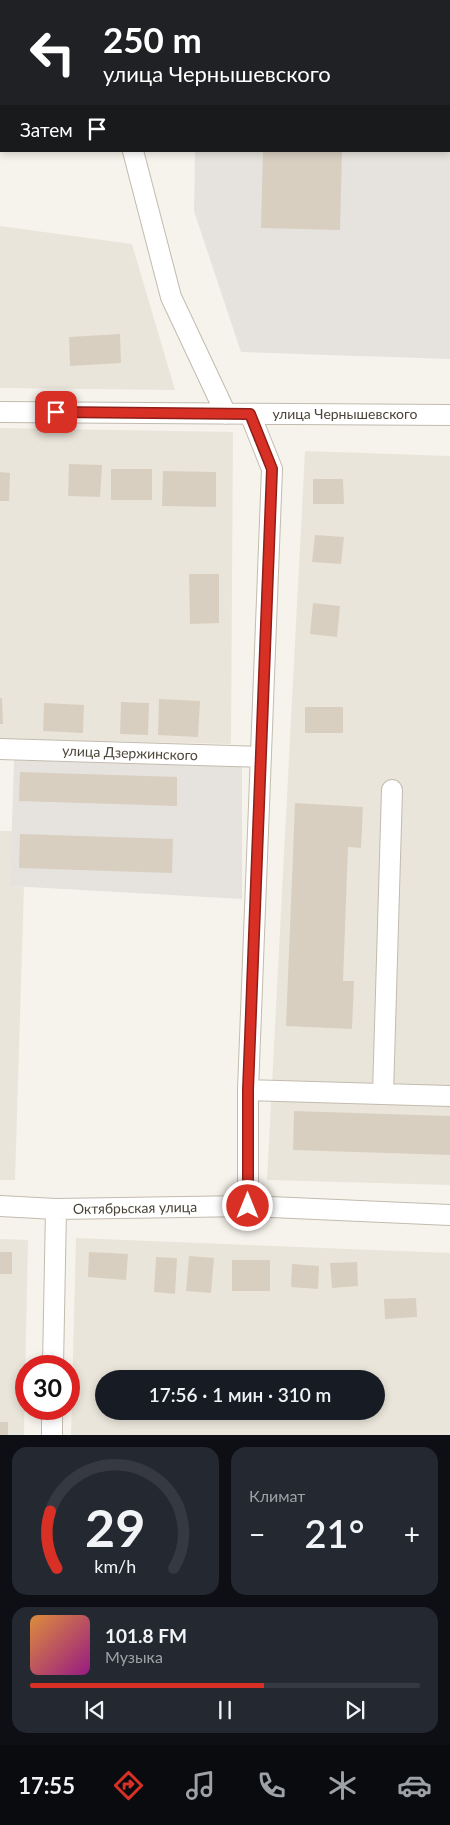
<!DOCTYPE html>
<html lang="ru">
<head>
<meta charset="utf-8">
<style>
  body { margin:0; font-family:Lato,sans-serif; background:#242831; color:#f1f3f6; height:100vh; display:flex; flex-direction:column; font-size:19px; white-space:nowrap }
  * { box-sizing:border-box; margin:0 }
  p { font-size:16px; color:#9ea1a6 }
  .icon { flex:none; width:28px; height:28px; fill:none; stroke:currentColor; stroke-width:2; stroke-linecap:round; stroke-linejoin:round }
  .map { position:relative; height:1435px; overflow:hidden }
  .side { display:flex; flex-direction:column; gap:12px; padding:12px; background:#0d0f14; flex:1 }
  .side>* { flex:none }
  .banner { position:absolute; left:0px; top:0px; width:450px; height:152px; box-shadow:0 2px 8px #0003; background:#202124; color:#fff; overflow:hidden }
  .speed { position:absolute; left:15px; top:1355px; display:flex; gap:10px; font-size:25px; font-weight:700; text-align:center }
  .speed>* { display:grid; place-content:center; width:65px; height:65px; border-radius:50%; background:#171b24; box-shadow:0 2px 8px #0003; line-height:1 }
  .speed .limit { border:8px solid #d22; background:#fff; color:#111 }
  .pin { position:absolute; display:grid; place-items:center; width:42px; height:42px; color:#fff; margin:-21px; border-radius:10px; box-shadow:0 2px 8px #0006 }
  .me { position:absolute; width:55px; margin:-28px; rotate:0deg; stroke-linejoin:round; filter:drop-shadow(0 0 4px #0008) }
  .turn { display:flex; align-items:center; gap:18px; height:105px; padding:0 20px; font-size:22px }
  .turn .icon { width:65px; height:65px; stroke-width:2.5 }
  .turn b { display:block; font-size:35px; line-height:42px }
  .then { display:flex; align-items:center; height:48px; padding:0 20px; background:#0003; gap:10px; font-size:19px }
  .big { font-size:38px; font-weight:600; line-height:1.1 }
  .side .widget { flex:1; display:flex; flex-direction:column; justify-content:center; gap:8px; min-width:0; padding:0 18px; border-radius:15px; background:#242831 }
  .side .dial { align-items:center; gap:0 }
  .dial svg { height:130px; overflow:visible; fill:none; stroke:#363941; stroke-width:7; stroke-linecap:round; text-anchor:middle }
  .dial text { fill:#f1f3f6; stroke:none }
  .song { display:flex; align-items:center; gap:15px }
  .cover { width:60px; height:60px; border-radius:8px; background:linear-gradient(135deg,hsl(30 70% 55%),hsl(310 70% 35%)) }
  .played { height:5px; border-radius:2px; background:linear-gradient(90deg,#d93025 60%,#363941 60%) }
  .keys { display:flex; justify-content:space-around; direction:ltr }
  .heat { display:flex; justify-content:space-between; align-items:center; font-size:28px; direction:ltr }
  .side .tiles { flex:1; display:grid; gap:12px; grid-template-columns:1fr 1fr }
  .widget:last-child { grid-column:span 2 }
  .trip { position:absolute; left:95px; top:1370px; width:290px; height:50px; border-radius:25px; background:#171b24; box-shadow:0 2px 8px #0003; font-weight:600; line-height:50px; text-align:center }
  .menu { display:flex; height:80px; justify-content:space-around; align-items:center; background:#090b0e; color:#9ea1a6 }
  .menu .icon { width:35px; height:35px }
  .menu .active { color:#d93025 }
  .menu b { font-size:22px; color:#f1f3f6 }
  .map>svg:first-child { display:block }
  .residential { fill:#eae5da; fill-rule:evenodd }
  .industrial { fill:#e6e2dd }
  .building { fill:#d8cfc1 }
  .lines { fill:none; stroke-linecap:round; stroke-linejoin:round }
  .minor-casing { stroke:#c2bbae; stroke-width:22 }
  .minor { stroke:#fff; stroke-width:20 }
  .route-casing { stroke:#8d1f18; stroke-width:12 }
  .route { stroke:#d93025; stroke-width:9 }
  .labels { text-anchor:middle; stroke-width:4; stroke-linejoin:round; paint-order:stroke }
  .street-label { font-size:14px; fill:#4b4439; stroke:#fff }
</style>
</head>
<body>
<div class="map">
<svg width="450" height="1435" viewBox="0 0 450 1435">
  <rect width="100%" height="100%" fill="#f6f3ec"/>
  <path class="residential" d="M0,226l132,18 43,146 -175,-2z
    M0,428l233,4 -2,312 -231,-5z
    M305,451l145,5v729l-183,-5z
    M0,831h12l-2,55 14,1 -9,293h-15z
    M76,1238l374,15v182h-379zM104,1379h272v32h-272z
    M0,1239l28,1 -4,195h-24z"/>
  <path class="industrial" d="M199,0h251v359l-209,-7 -47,-141 1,-60h254v-150z
    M14,760l228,7v132l-232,-13z"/>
  <path class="building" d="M263,151h79l-2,79 -79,-2z
    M120,334l1,29 -51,3 -1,-29z
    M69,464l33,1 -2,32 -32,-1z
    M111,469h41v31h-41z
    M163,471l53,1v35l-54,-1z
    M0,472l10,1 -1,28h-9z
    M313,479h30l1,25h-31z
    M315,535l29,2 -3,27 -29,-2z
    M189,574h30v49l-29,1z
    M313,603l27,3 -3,31 -27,-3z
    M0,698h2l1,26h-3z
    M159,699l41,2 -2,36 -40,-2z
    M121,702l28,1 -1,32 -28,-1z
    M44,703l40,2 -1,28 -40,-2z
    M305,707h38v26h-38z
    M20,772l157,5v29l-158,-5z
    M295,803l68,4 -2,41 -13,-1 -5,134h11l-2,48 -66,-3z
    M20,834l153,5 -1,34 -153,-5z
    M294,1111l156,5v39l-157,-5z
    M0,1252h12v22h-12z
    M89,1252l39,2 -2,26 -38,-3z
    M189,1256l25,2 -3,35 -25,-2z
    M156,1257l21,1 -2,36 -21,-2z
    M232,1260h38v31h-38z
    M357,1262l1,24 -26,2 -2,-25z
    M292,1264l27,2 -1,23 -27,-2z
    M416,1298l1,19 -32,2 -1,-20z
    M0,1422h8v13h-8z"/>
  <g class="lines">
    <defs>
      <path id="minor" d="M109,0v1
        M133,151l38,146 55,117
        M0,412l450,3
        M0,749l261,8
        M248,1090l202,6
        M383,1094l9,-304
        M0,1206l56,3 192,-3 202,9
        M248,1206v-116l24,-621 -22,-55
        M53,1366l3,-157
        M52,1435v-26"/>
    </defs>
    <use href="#minor" class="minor-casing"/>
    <use href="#minor" class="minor"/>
  </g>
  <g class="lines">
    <defs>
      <path id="route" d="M56,412l194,2 22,55 -24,621v116"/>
    </defs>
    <use href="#route" class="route-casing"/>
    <use href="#route" class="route"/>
  </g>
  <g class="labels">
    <g class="street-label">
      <text x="345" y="419">улица Чернышевского</text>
      <text transform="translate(130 753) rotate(2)" y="5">улица Дзержинского</text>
      <text transform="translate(135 1208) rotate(-1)" y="5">Октябрьская улица</text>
    </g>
  </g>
</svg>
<div class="speed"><div class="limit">30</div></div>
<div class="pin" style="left:56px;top:412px;background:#d93025"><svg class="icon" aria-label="arrive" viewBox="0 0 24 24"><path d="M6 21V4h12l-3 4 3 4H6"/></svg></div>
<svg class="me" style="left:248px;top:1206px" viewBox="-20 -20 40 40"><circle r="17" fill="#d93025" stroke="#fff" stroke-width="3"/><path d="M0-11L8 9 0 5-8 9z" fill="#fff"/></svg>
<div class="trip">17:56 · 1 мин · 310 m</div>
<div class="banner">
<div class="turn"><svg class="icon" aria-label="left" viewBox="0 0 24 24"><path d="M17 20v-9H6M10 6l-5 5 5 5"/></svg><div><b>250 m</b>улица Чернышевского</div></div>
<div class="then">Затем<svg class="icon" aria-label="arrive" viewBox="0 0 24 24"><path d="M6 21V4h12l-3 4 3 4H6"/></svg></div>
</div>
</div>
<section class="side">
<div class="tiles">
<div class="widget dial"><svg viewBox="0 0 100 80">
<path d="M14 69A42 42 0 1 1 86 69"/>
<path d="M14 69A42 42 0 0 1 10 34" stroke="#d93025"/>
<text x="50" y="56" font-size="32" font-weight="700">29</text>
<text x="50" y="72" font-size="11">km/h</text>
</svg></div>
<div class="widget"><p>Климат</p>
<div class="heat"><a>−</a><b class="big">21°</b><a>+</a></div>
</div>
<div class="widget">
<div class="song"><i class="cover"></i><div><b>101.8 FM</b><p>Музыка</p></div></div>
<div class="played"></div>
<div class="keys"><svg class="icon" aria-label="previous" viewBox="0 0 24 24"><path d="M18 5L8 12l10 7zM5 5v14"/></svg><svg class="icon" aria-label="pause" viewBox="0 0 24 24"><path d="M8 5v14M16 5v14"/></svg><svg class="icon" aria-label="next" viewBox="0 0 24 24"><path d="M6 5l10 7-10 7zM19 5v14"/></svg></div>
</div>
</div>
</section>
<nav class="menu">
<b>17:55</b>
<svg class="icon active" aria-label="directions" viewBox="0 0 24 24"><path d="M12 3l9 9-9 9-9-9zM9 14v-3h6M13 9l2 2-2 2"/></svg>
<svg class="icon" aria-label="music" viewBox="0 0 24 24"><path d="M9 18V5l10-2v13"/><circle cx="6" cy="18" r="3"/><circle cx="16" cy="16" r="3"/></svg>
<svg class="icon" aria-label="phone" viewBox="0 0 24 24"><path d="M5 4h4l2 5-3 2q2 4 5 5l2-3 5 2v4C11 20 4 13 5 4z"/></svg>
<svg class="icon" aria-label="climate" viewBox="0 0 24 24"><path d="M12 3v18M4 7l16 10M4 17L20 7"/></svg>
<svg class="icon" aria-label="car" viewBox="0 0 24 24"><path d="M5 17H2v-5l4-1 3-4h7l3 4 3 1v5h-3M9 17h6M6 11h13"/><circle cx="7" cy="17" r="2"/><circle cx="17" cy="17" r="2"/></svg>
</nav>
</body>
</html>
